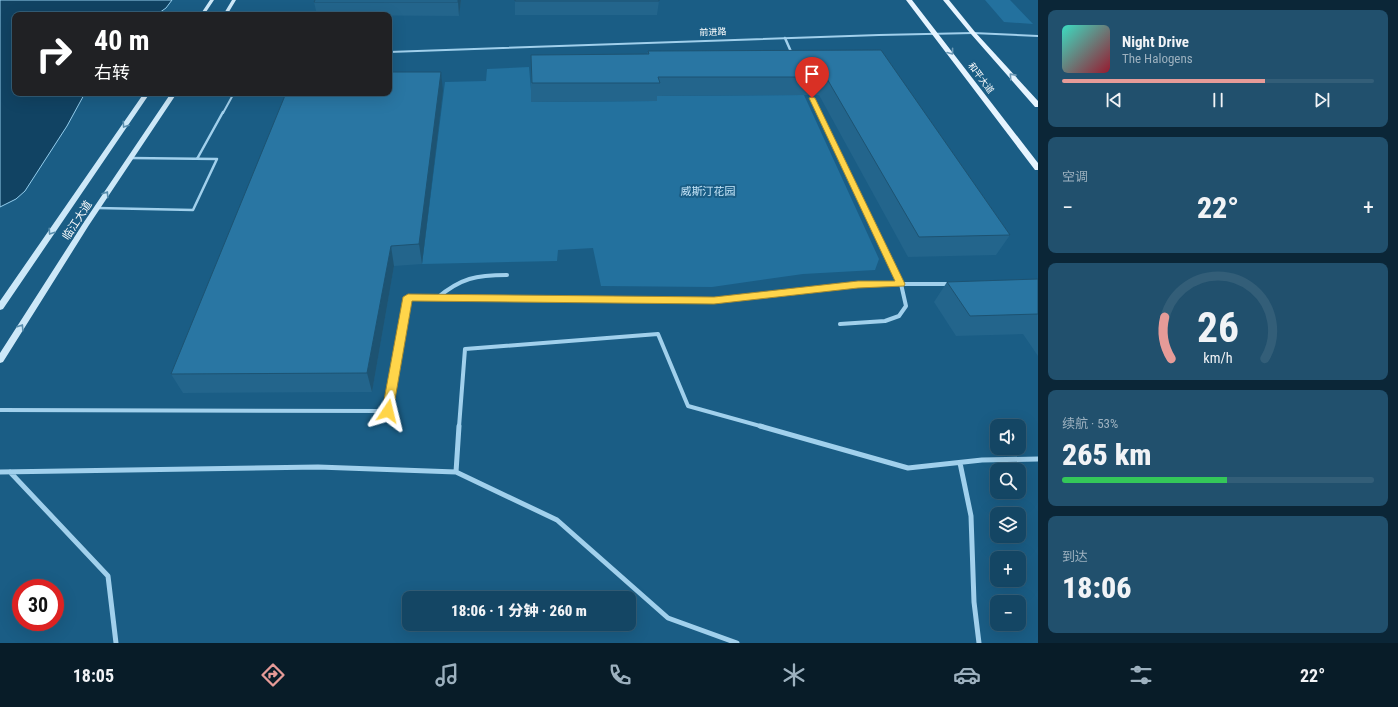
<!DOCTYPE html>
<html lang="zh">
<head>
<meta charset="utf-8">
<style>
  body { margin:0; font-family:"Roboto Condensed","Noto Sans SC",sans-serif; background:#21506d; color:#f1f3f6; height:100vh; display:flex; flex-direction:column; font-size:15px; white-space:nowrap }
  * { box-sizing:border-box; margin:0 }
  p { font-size:13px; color:#9db1bf }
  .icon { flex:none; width:22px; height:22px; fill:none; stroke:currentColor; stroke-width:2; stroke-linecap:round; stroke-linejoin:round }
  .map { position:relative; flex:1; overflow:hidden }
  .side { display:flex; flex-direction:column; gap:10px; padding:10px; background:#0b2637; width:360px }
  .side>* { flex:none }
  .guide { position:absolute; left:12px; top:12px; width:380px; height:84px; border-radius:8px; box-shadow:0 4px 16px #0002,0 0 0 1px #335e78; background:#202124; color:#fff; overflow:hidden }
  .buttons { position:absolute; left:990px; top:419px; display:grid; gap:8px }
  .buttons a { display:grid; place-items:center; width:36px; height:36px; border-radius:8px; background:#144664; box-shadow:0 4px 16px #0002,0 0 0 1px #335e78; font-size:20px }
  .speed { position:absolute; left:12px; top:579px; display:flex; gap:8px; font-size:20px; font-weight:700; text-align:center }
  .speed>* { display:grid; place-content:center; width:52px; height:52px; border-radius:50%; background:#144664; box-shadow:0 4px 16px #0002,0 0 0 1px #335e78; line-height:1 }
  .speed .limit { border:6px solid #d22; background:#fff; color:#111 }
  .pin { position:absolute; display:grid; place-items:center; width:34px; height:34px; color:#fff; margin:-41px -17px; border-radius:50% 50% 50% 0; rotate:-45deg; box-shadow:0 0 4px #0007 }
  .pin .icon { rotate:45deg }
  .me { position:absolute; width:44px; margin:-22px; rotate:10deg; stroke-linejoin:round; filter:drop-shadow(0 0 3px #0008) }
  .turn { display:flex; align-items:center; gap:14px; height:84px; padding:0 16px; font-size:18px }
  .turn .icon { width:52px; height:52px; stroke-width:2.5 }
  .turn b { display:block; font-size:28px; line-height:34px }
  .big { font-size:30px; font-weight:800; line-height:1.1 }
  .side .tile { flex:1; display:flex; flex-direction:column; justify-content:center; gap:6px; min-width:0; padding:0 14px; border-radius:8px; background:#21506d }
  .side .dial { align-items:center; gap:0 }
  .dial svg { height:104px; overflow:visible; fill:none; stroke:#335e78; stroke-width:7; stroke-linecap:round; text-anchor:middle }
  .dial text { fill:#f1f3f6; stroke:none }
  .song { display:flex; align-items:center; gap:12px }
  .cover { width:48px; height:48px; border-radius:6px; background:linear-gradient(135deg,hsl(170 70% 55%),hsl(350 70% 35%)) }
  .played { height:4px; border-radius:2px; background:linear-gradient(90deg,#e69b98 65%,#335e78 65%) }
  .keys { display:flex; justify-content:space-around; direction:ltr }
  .heat { display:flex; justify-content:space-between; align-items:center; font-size:22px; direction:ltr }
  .charge { height:6px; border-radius:3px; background:linear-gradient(90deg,#34c759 53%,#335e78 0) }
  .trip { position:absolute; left:402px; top:591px; width:234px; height:40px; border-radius:8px; background:#144664; box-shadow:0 4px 16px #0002,0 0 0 1px #335e78; font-weight:800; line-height:40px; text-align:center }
  .tab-bar { display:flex; height:64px; justify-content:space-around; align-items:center; background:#081c28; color:#9db1bf }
  .tab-bar .icon { width:28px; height:28px }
  .tab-bar .selected { color:#e69b98 }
  .tab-bar b { font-size:18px; color:#f1f3f6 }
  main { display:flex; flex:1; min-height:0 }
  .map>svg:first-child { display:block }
  .green { fill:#23719e }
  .water { fill:#114363; stroke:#94ceee }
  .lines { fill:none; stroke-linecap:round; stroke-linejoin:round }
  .service-far1 { stroke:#a1d0ec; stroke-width:2 }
  .service { stroke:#a1d0ec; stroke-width:2.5 }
  .minor-far3 { stroke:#a1d0ec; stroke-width:2.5 }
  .minor-far2 { stroke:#a1d0ec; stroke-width:3.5 }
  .minor-far1 { stroke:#a1d0ec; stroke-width:4 }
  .minor { stroke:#a1d0ec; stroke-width:5 }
  .tertiary { fill:#a1d0ec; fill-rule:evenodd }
  .secondary { fill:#cde8f8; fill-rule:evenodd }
  .primary { fill:#e6f4ff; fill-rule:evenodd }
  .wall { fill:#23658c }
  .shaded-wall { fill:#1d5372 }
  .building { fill:#2976a3; stroke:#1d5372 }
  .oneway { stroke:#6c99b6 }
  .oneway2 { stroke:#598ead }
  .route { fill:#ffd54a; stroke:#a68a30 }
  .labels { text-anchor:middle; stroke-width:4; stroke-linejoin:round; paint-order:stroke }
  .far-street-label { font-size:9px; fill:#fff; stroke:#1a5d85 }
  .park-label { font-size:11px; fill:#c6e6f9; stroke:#1a5d85 }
  .street-label { font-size:11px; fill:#fff; stroke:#1a5d85 }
</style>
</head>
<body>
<main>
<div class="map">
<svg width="1038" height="643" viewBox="0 0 1038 643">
  <rect width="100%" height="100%" fill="#1a5d85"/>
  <path class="green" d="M985,0h25l23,24 -29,-2z
    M529,67l3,35 124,-1 -1,-5 149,-1 75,164 -4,11 -72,4 -91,13 -111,-1 -8,-38 -35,2 -1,11 -135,3 23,-182 41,-1 1,-12z"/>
  <path class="water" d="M0,0h172l-6,8 -10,7h-141v78h70l-18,33 -42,65 -9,8 -16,8z"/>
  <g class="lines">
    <path class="service-far1" d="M223,113l11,-20"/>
    <path class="service" d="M197,159l26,-47
      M97,208l96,2 24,-51 -87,-1"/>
    <path class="minor-far3" d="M785,38l7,16
      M812,98l7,15"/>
    <path class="minor-far2" d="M819,112l67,141"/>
    <path class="minor-far1" d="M437,298c24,-20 39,-23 70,-23
      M840,324l45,-3 14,-5 7,-10 -5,-22 -15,-32
      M0,410l387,1 21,-114 306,3 144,-16h92
      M459,427l6,-78 193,-15 30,72 76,21"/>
    <path class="minor" d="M760,426l148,42 74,-8 56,-1
      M960,463l11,53 3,86 5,41
      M0,472l318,-5 138,5 101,48 111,98 69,25
      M10,472l98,104 8,67
      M456,472l3,-46"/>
    <path class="tertiary" d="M973,32l65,3v2l-65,-3 -94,2 -490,17v-2l490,-17z"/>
    <path class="secondary" d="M210,0h4l-10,15h-4z
      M232,0h4l-9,15h-4z
      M144,93h6l-147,216 -3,1v-9z
      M171,93h6l-88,132 -86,137 -3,1v-10l84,-131z"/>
    <path class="primary" d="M906,0h6l126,163v7h-3z
      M943,0h6l26,32 63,69v6h-3l-64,-73z"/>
  </g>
  <path class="wall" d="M315,0h146l-2,16 -142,-1 -3,-13z
    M515,0l144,1 -2,14h-142z
    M881,50l129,185 -14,20 -88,2 -89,-162 -162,1v5l-126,1v-47l116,-1 1,-3z
    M443,91l-21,173 -28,2 -22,126 -189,1 -12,-19z
    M1038,279v77l-15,-22 -67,2 -22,-34 13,-20z"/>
  <path class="shaded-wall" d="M458,0h3l-2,16 -1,-14z
    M441,72l2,19 -21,173 -3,-20z
    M391,246l3,20 -22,126 -5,-19z"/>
  <path class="building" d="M315,0h143v2h-144z
    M515,0h144v1h-144z
    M881,50l129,185 -91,2 -93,-160h-168l2,6h-128l-1,-28 118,-1 -1,-3z
    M389,72h52l-22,172 -28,2 -24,127 -196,1 115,-281h103z
    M1038,279v35l-68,2 -23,-34z"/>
  <defs><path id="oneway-chevron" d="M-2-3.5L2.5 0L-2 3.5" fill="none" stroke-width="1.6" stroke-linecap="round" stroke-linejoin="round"/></defs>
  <g class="oneway">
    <use href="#oneway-chevron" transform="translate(951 52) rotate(53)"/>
    <use href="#oneway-chevron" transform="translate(1012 76) rotate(-132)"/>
  </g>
  <g class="oneway2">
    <use href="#oneway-chevron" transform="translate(125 125) rotate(124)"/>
    <use href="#oneway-chevron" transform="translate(106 194) rotate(-57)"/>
    <use href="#oneway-chevron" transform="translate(51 232) rotate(124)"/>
    <use href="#oneway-chevron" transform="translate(21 327) rotate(-57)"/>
  </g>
  <path class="route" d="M812,97l3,1 90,186 -1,2 -46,2 -144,16 -302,-3 -19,110 -2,3h-7l-2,-3 21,-114 5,-3 306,3 144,-16h37l-86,-183z"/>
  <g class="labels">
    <g class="far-street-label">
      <text transform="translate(713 32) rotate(-2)" y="3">前进路</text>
      <text transform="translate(981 78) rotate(53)" y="3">和平大道</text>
    </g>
    <g class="park-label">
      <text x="708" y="195">威斯汀花园</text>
    </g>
    <g class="street-label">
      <text transform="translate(77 220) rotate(-57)" y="4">临江大道</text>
    </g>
  </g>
</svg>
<div class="buttons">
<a><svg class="icon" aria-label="sound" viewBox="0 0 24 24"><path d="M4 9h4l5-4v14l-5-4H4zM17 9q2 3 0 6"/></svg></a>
<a><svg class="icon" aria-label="search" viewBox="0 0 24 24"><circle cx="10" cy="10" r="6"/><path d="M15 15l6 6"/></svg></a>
<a><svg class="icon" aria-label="layers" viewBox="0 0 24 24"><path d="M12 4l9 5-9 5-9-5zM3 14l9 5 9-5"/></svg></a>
<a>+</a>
<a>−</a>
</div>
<div class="speed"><div class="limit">30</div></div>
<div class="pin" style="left:812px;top:98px;background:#d93025"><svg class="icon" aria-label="arrive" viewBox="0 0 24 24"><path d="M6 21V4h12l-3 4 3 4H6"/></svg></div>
<svg class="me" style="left:388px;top:411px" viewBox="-20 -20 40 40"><path d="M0-17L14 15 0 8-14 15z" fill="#ffd54a" stroke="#fff" stroke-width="4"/></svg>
<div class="trip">18:06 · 1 分钟 · 260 m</div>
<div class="guide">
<div class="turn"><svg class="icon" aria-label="right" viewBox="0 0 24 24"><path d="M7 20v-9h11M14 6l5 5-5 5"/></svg><div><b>40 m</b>右转</div></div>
</div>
</div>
<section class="side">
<div class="tile">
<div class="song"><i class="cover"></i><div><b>Night Drive</b><p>The Halogens</p></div></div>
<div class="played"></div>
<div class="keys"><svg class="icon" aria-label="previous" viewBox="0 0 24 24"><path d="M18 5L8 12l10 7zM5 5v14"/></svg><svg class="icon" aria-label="pause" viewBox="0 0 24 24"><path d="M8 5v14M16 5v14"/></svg><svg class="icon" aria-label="next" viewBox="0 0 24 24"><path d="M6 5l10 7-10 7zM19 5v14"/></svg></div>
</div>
<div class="tile"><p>空调</p>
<div class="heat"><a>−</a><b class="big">22°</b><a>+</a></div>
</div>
<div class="tile dial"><svg viewBox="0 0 100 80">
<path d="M14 69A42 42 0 1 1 86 69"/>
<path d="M14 69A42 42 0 0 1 9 37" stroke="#e69b98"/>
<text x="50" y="56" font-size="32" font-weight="700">26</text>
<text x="50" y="72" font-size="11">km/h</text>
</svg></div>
<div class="tile"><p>续航 · 53%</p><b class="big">265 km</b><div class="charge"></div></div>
<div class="tile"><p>到达</p><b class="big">18:06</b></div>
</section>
</main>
<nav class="tab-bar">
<b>18:05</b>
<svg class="icon selected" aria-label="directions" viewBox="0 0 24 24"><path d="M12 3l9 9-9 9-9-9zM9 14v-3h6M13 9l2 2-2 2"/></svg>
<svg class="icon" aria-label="music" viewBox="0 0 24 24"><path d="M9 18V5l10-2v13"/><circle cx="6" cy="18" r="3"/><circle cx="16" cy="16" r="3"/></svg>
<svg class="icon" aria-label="phone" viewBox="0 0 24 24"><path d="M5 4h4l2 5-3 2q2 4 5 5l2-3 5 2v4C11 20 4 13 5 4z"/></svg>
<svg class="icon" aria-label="climate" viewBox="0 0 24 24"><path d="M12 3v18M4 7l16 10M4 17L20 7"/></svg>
<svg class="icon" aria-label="car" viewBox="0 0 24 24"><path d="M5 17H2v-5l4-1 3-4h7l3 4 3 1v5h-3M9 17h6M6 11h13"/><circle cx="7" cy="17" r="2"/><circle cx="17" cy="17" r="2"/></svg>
<svg class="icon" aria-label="filters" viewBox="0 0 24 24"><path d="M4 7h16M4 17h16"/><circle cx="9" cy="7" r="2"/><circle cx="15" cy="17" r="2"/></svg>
<b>22°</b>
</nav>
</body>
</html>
